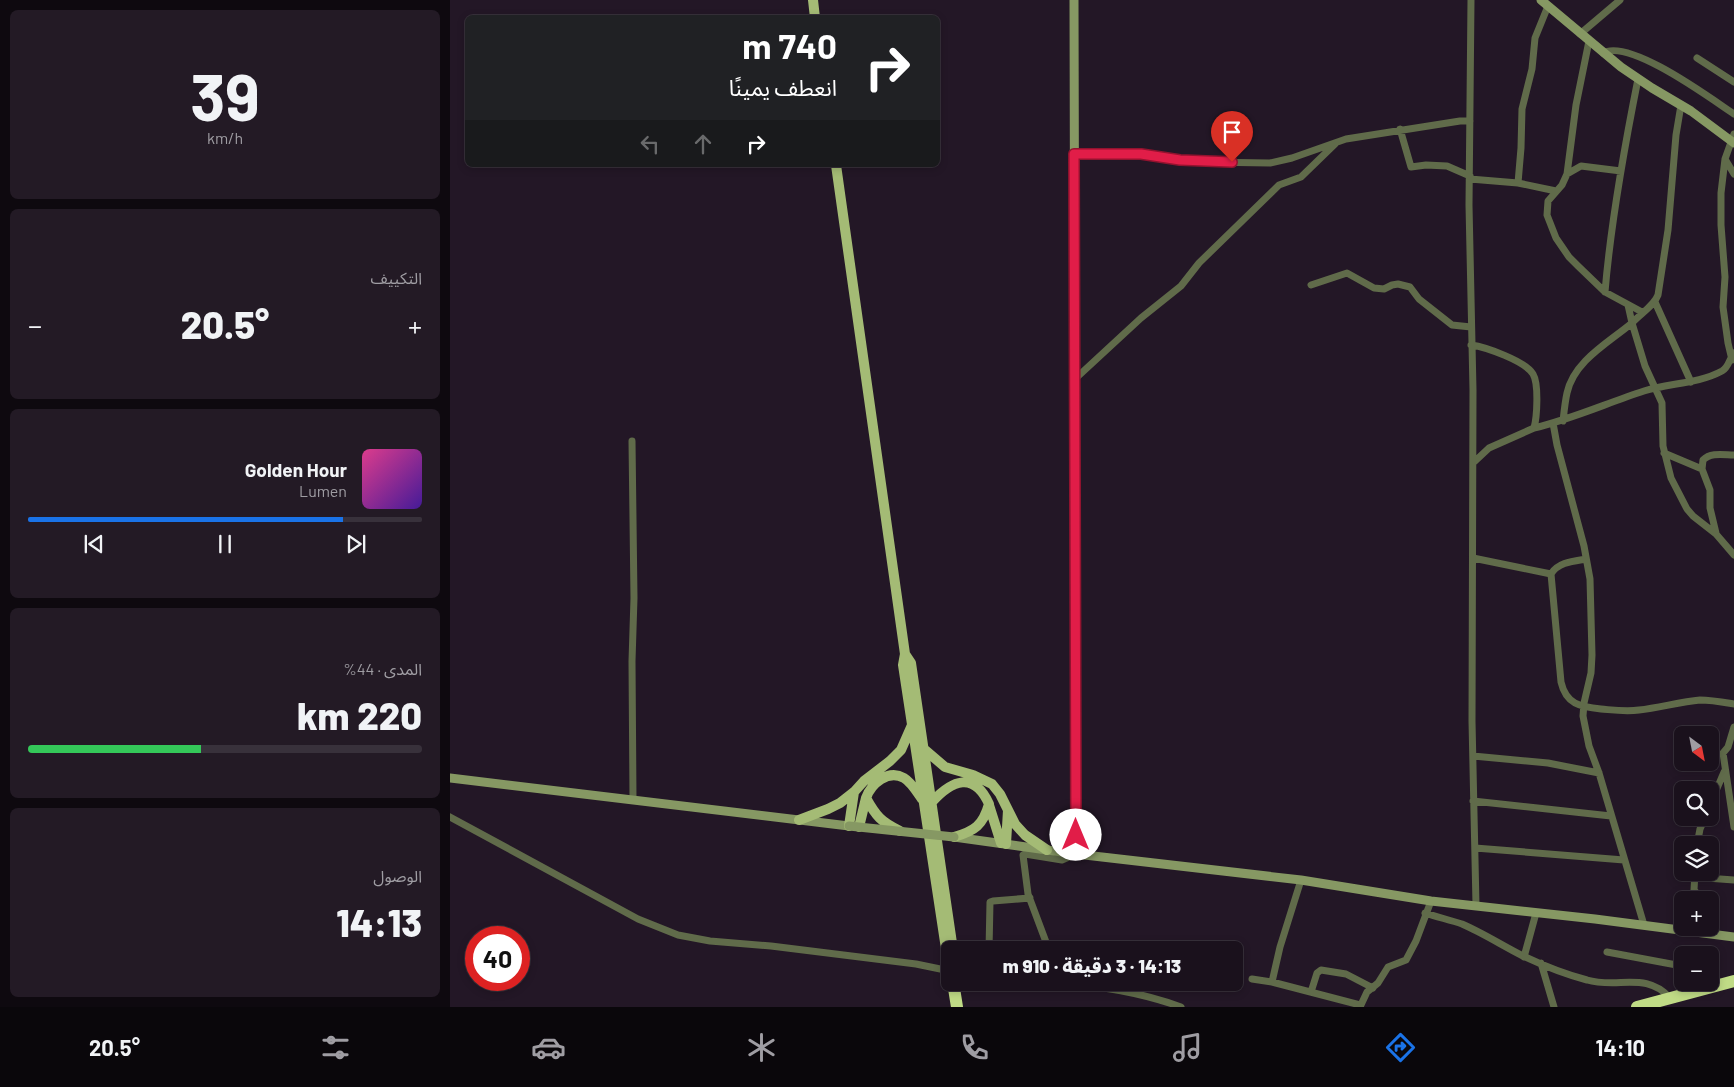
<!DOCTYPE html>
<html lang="ar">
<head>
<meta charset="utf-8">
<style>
  body { margin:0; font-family:Barlow,"Noto Sans Arabic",sans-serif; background:#231a25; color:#f1f3f6; direction:rtl; height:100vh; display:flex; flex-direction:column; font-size:19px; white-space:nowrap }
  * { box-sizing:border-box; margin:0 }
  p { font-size:16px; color:#9f9da3 }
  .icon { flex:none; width:28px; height:28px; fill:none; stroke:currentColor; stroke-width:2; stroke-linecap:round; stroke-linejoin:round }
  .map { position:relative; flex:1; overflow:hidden; direction:ltr }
  .details { display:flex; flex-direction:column; gap:10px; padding:10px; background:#0e090f; width:450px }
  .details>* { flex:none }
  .banner { position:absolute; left:15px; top:15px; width:475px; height:152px; border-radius:8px; box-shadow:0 2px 8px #0003,0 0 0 1px #38313b; direction:rtl; background:#202124; color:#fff; overflow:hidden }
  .needle { width:32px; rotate:148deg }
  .tools { position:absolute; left:1224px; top:726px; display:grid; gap:10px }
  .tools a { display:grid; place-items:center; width:45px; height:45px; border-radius:8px; background:#1a111c; box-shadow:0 2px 8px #0003,0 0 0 1px #38313b; font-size:25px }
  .speed { position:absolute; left:15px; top:926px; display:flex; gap:10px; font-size:25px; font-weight:700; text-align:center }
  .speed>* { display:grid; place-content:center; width:65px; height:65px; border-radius:50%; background:#1a111c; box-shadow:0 2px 8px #0003,0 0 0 1px #38313b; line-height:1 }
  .speed .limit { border:8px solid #d22; background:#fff; color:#111 }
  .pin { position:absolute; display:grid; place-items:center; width:42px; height:42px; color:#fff; margin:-51px -21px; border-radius:50% 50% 50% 0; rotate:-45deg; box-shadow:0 0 5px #0007 }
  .pin .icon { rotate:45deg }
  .me { position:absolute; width:55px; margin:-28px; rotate:0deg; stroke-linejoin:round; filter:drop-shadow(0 0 4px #0008) }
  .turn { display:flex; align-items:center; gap:18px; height:105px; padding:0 20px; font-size:22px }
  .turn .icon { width:65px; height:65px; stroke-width:2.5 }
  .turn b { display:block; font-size:35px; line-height:42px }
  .lanes { display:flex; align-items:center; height:48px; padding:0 20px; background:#0003; justify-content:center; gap:25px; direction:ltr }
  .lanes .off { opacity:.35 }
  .big { font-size:38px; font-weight:800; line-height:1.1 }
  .details .card { flex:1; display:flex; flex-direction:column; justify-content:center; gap:8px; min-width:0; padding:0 18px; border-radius:8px; background:#231a25 }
  .details .dial { align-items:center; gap:0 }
  .dial b { font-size:65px; line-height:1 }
  .song { display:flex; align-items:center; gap:15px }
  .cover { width:60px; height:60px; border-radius:8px; background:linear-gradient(135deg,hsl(330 70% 55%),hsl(260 70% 35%)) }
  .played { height:5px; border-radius:2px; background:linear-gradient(90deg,#1a73e8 80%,#38313b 80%) }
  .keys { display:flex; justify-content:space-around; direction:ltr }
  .heat { display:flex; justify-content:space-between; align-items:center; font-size:28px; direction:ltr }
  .charge { height:8px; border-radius:4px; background:linear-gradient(90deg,#34c759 44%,#38313b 0) }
  .trip { position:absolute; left:491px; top:941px; width:302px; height:50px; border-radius:8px; background:#1a111c; box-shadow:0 2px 8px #0003,0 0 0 1px #38313b; font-weight:800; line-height:50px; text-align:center; direction:rtl }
  .tab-bar { display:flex; height:80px; justify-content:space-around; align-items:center; background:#0a070b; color:#9f9da3 }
  .tab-bar .icon { width:35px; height:35px }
  .tab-bar .active { color:#1a73e8 }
  .tab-bar b { font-size:22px; color:#f1f3f6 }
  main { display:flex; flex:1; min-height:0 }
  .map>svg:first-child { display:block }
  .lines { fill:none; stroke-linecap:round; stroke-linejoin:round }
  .street { stroke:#606b4a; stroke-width:7 }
  .secondary { stroke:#869863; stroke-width:9 }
  .primary { stroke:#a4bb75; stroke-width:10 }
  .highway { stroke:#c0db86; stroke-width:12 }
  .secondary-bridge { stroke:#869863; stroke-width:9 }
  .route-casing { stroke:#92132f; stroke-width:12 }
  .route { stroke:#e11d48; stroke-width:9 }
</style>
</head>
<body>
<main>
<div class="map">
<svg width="1284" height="1007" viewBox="0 0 1284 1007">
  <rect width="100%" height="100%" fill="#231726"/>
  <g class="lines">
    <path class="street" d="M1021,0l-2,205 4,185 -1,331 4,184
      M1130,34l40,-34
      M1139,41l-13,64 -9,69 -5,11 -14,16 -1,14 9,23 13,19 9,9 27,26 37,20
      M1153,53c26,-15 107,45 131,61
      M1247,58l37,24
      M1231,105l-5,30 -8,95 -10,65c-4,11 -18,19 -26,28l13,43 17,37 1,43 8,32 16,31 6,7 23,18 18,21
      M950,129l11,38 15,-2 21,1 23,10
      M1284,134l-9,25 9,15
      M624,155l67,-1 39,6 23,2 67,1 22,-5 54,-19 114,-18h10
      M1275,159l-4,34v32l4,52 -2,30 5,36 4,17
      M1117,174l14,-8 40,5
      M1020,179l48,4 38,8
      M1068,183l3,-35 1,-39 10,-40 3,-31 13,-32
      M861,285l36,-12 27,15 10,1 8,-4 6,-1 12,3 9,12 33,26 19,2
      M1155,292c6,-72 19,-143 33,-213
      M1205,302l36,80
      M1021,345c15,2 54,16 62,29 6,10 4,43 1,54l-45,20 -16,15
      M625,379l66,-61 40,-32 18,-23 80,-78 22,-8 34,-33
      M1113,421c1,-9 2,-19 4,-28 7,-32 41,-50 65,-70l-4,-18
      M1103,423l4,22 27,101 6,33 2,76 -1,18 -7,30 -1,13 6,30 10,27 45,152
      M1084,428c38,-9 73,-25 110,-37 25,-8 54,-7 78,-20 7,-4 7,-12 12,-18
      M182,441l2,157 -2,63 1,138
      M1214,453l38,16
      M1266,533l-6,-25v-18l-8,-21 1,-9c8,-8 21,-5 31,-5
      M1023,558l78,16
      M1136,559c-12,2 -28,3 -35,15l10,108c5,22 19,25 40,27 12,1 25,3 38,1 20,-2 40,-8 61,-10 11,0 22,2 34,4
      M1284,727l-6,20 -5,6 11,74
      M1023,756l75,7 51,10
      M1023,801l138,15
      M1260,805l14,-33
      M0,817l188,102 40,16 32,6 61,5 145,18 34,7
      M1247,845l3,-16 5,-11
      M1025,848l149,12
      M1245,872l-1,18 8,10
      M1243,877l41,3
      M975,913c12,4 25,7 37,11 21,9 41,22 61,32 19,9 44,19 64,24 31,9 59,-9 83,18
      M1260,913l7,21
      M539,950l1,-48 3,-1 37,-3
      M599,950l-21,-56 -5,-39 2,-1 37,6 14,-6
      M1157,952l75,14
      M1074,957l12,-44
      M1091,963l13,44
      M802,979l20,3 88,23
      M609,982c43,5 81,10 122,25
      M822,982l8,-35 21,-67
      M861,992l6,-19 4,-3 25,4 27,14
      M910,1007l7,-15 11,-9 10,-16 18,-7 10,-19 15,-40"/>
    <path class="secondary" d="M624,0l2,854
      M1091,0l80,67 31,21 39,23 43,32
      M0,778l399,48
      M504,837l122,17 225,26 130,21 164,18 139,18"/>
    <path class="primary" d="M363,0l2,18
      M386,165l69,489 -2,11 47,310
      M455,654l6,9 42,287
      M474,749l21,18 28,8 19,9 8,10 15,30 10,11 22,15
      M482,802c20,-22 42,-31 57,2 -6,21 -14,27 -35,33
      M539,805l12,38
      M349,820l29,-11 12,-6 14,-11 10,-11 26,-20 11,-11 11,-25
      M399,826l5,-34
      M409,827l7,-29
      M450,831c-19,-9 -24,-15 -34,-33 5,-14 22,-29 38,-20 7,4 13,14 18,21
      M556,844l2,-34"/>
    <path class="highway" d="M503,982l4,25
      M1187,1007l97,-26"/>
    <path class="secondary-bridge" d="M399,826l105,11"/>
  </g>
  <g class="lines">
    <defs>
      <path id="route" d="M626,835l-2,-681h67l39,6 52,2"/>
    </defs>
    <use href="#route" class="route-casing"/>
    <use href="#route" class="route"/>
  </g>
</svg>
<div class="tools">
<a><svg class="needle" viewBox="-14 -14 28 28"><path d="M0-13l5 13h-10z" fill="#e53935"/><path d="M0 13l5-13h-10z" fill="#9f9da3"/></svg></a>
<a><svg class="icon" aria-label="search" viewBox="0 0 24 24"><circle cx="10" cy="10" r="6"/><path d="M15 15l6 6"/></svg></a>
<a><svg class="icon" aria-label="layers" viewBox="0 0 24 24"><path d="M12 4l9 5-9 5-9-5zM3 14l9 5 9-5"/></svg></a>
<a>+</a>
<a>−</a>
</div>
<div class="speed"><div class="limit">40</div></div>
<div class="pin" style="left:782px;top:162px;background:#d93025"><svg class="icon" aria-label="arrive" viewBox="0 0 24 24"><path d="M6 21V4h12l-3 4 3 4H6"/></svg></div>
<svg class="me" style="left:626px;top:835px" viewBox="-20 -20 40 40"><circle r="19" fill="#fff"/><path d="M0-13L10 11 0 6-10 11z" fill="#e11d48"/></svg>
<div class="trip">14:13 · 3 دقيقة · 910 m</div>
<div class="banner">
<div class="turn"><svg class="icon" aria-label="right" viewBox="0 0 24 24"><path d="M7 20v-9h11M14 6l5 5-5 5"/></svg><div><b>740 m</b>انعطف يمينًا</div></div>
<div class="lanes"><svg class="icon off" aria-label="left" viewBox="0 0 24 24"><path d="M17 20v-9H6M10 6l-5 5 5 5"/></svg><svg class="icon off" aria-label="ahead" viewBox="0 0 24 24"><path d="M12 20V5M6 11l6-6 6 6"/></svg><svg class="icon" aria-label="right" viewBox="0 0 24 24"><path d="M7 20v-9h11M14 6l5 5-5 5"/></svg></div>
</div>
</div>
<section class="details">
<div class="card dial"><b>39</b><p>km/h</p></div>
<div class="card"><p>التكييف</p>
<div class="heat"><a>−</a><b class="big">20.5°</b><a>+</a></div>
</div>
<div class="card">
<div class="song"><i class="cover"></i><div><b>Golden Hour</b><p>Lumen</p></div></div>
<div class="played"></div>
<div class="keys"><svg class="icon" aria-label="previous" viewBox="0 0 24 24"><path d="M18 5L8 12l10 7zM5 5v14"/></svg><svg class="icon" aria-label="pause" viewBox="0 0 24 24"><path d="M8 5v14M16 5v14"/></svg><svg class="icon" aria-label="next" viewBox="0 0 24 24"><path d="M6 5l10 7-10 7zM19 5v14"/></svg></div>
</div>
<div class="card"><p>المدى · 44%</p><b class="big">220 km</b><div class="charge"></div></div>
<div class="card"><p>الوصول</p><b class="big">14:13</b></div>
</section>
</main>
<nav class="tab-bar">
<b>14:10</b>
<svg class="icon active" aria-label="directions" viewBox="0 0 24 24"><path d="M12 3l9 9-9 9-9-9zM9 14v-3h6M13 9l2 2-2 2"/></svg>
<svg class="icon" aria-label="music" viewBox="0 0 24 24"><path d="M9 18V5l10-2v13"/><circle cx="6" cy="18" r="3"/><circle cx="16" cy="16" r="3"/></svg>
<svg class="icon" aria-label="phone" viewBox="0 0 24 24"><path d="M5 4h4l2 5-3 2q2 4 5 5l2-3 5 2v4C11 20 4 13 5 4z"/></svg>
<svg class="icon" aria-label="climate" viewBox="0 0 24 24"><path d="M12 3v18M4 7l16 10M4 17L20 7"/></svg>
<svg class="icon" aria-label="car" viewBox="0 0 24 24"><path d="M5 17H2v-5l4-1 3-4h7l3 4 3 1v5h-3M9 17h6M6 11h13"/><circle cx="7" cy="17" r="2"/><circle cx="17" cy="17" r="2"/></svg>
<svg class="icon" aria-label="filters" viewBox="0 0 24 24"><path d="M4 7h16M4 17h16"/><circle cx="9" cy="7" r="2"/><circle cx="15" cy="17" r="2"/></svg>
<b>20.5°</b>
</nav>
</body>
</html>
